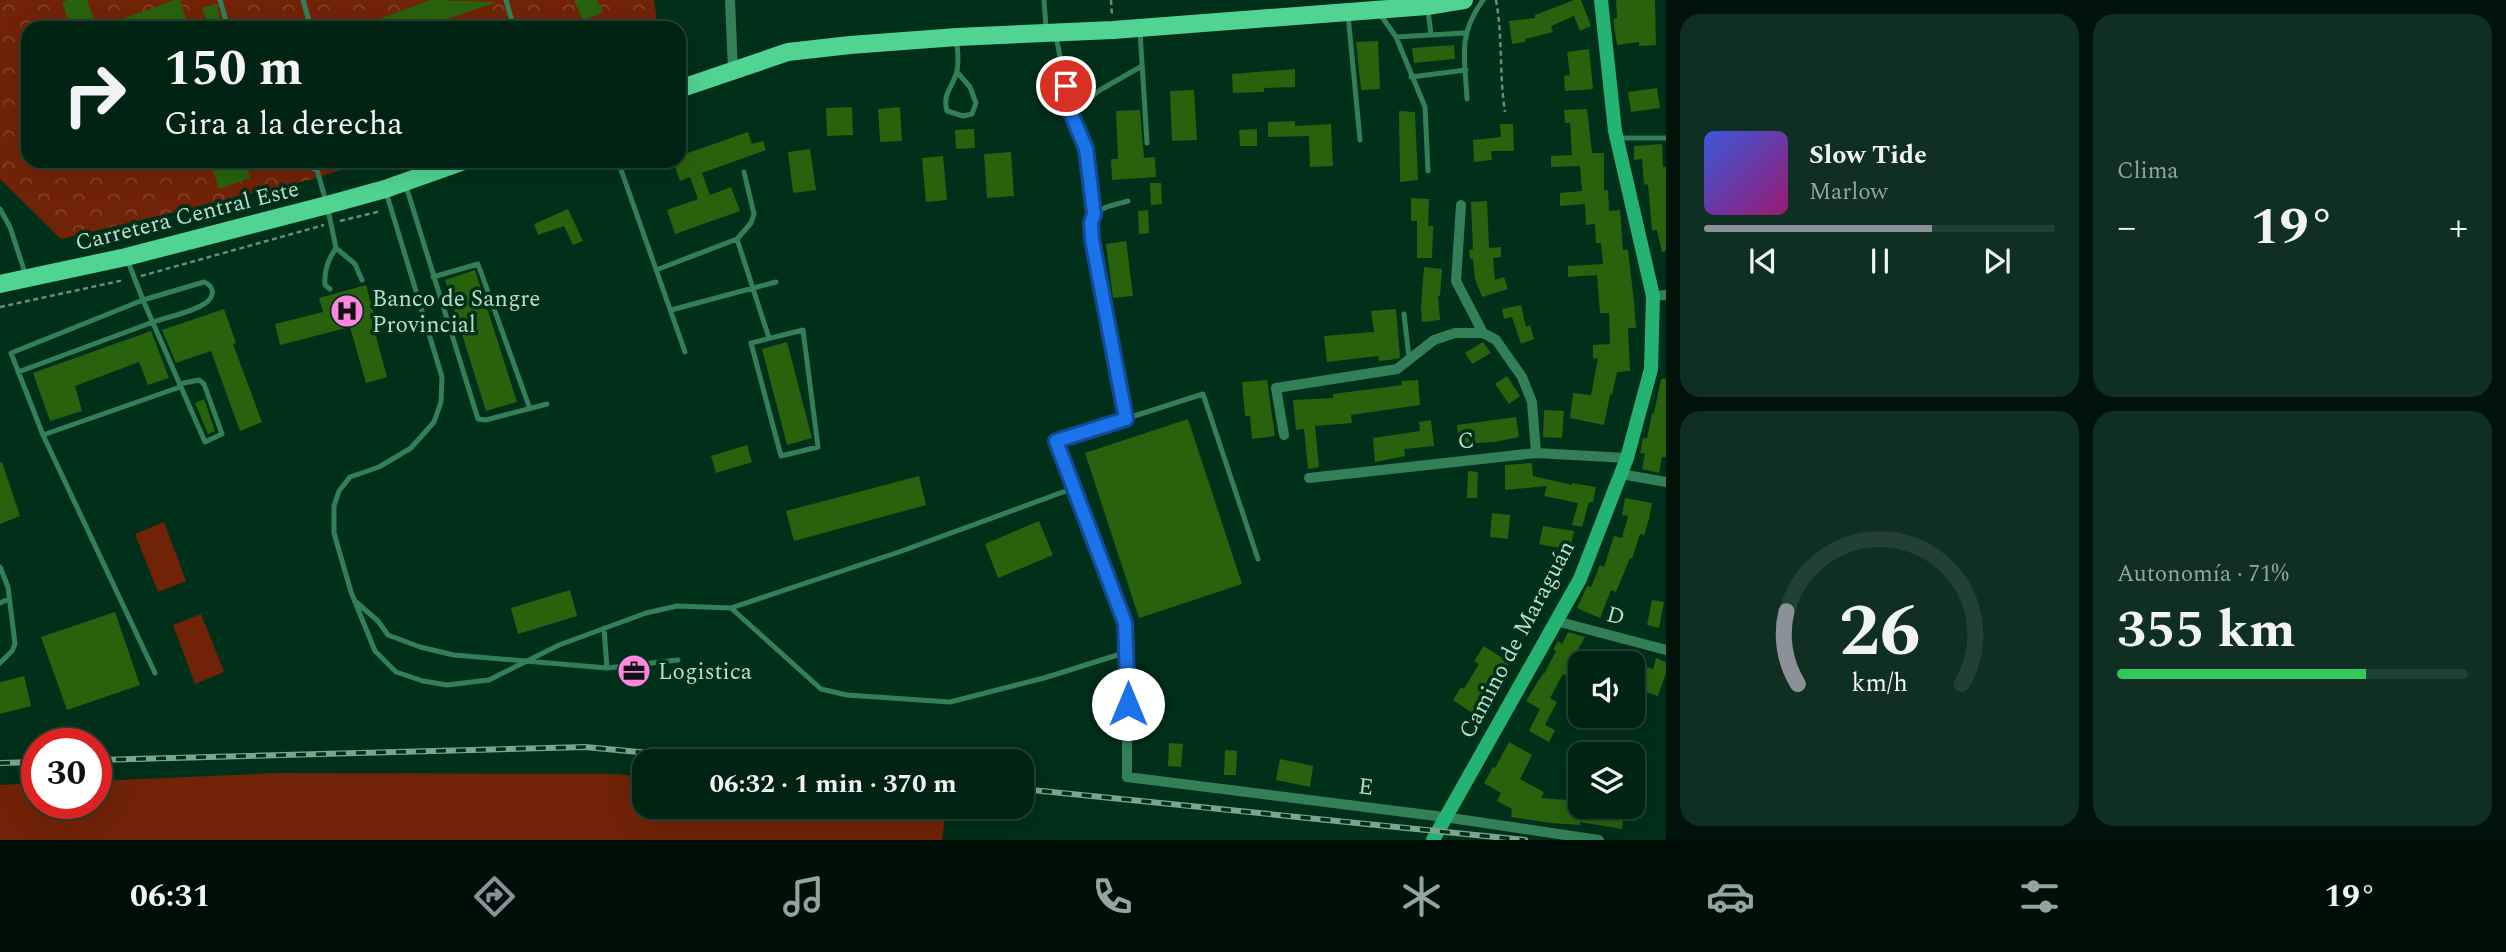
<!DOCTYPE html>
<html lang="es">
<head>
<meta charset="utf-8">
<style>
  body { margin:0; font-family:Spectral,serif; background:#0e2f22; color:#f1f3f6; height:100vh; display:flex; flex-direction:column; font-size:26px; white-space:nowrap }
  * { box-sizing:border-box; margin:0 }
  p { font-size:23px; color:#95a4a0 }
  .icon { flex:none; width:38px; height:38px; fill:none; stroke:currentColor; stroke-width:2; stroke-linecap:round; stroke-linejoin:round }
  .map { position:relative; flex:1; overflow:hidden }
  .details { display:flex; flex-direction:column; gap:14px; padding:14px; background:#00130b; width:840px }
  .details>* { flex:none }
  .top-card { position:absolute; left:21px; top:21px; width:665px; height:147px; border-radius:21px; box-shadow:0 7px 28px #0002,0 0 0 2px #224034; background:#002314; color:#f1f3f6; overflow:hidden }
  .controls { position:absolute; left:1568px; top:651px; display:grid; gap:14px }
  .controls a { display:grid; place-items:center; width:77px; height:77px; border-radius:14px; background:#002314; box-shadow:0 7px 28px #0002,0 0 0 2px #224034; font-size:35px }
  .speed { position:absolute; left:21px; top:728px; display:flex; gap:14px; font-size:35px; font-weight:700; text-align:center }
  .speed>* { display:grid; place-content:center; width:91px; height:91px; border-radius:50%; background:#002314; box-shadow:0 7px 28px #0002,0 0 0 2px #224034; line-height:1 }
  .speed .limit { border:10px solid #d22; background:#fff; color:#111 }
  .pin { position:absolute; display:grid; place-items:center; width:60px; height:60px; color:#fff; margin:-30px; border:4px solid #fff; border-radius:50%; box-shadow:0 2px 7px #0007 }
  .me { position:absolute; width:77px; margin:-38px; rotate:0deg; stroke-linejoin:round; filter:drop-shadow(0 0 5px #0008) }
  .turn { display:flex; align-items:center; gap:24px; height:147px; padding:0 28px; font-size:32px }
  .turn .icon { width:91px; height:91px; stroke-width:2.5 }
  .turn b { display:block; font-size:49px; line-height:60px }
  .big { font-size:52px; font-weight:700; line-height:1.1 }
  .details .card { flex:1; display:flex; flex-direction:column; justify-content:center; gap:10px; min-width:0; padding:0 24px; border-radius:21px; background:#0e2f22 }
  .details .dial { align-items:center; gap:0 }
  .dial svg { height:182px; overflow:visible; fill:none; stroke:#224034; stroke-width:7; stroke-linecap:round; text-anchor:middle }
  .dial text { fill:#f1f3f6; stroke:none }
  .song { display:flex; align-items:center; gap:21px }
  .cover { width:84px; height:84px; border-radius:10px; background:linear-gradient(135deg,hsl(230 70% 55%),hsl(320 70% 35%)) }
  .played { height:7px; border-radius:4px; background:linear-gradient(90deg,#8c9099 65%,#224034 65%) }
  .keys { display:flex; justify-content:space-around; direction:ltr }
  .heat { display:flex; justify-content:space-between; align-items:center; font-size:38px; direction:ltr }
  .charge { height:10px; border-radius:5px; background:linear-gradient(90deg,#34c759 71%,#224034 0) }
  .details .tiles { flex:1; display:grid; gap:14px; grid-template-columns:repeat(2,1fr) }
  .trip { position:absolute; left:632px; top:749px; width:402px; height:70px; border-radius:21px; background:#002314; box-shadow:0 7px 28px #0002,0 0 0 2px #224034; font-weight:700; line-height:70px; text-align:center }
  .dock { display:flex; height:112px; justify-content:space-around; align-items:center; background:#000e08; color:#95a4a0 }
  .dock .icon { width:49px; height:49px }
  .dock .active { color:#8c9099 }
  .dock b { font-size:32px; color:#f1f3f6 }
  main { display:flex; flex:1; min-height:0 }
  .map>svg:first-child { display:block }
  .green { fill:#712307 }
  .park { fill:url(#park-crowns) }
  .building { fill:#29620d }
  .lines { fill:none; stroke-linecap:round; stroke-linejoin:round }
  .path { stroke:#658f79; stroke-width:2.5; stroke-dasharray:5 3.5; stroke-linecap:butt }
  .lane { stroke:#338058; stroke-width:5 }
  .street { stroke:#338058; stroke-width:10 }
  .secondary { stroke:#24b373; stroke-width:14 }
  .primary { stroke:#51d492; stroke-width:18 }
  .rail-casing { stroke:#7ca58e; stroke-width:6 }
  .rail { stroke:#002f1a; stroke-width:3.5; stroke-dasharray:10; stroke-linecap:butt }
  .route-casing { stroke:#114b97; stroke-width:18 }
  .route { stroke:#1a73e8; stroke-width:12 }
  .labels { text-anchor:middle; stroke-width:7; stroke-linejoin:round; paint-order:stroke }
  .street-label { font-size:23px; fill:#b8dfc7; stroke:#002f1a }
  .poi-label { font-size:23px; fill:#b8dfc7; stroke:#002f1a; text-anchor:start }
</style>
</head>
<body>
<main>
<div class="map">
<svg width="1666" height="840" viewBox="0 0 1666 840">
  <defs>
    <pattern id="park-crowns" width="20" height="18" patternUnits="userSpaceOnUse" patternTransform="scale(1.75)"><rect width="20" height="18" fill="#712307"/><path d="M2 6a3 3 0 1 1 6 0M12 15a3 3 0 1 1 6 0" fill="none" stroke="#83422a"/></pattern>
  </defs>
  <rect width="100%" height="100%" fill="#002f1a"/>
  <path class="green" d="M164,522l22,59 -28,11 -23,-58z
    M201,614l23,58 -29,12 -22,-59z
    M278,773l338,1 28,3v30h302l-4,33h-942v-55l37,-2v20h59v-22z"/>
  <path class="park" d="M0,0h654l4,28h-630v133h341l-56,18 -252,60 -61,-60z"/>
  <path class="building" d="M69,0h18l10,28h-26l-9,-26z
    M174,0h6l6,18 -28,10h-60z
    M430,0l67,2 -76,26h-66z
    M574,0h23l6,12 -20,9z
    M1574,0h7l10,26 -11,5 -6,-15 -23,10 2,6 -28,7v3l-13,2 -3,-23 26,-3v-3z
    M1616,0h39l1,45 -17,1v-4l-22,3 -4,-26 4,-1z
    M216,4l7,24h-14l-7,-20z
    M1378,41l2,48 -19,1 -5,-48z
    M1454,45l1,14 -41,4 -2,-15z
    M1589,49l4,40 -28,2 -1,-15 6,-1 -3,-23z
    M1295,69v18l-31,1v4l-31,1 -1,-19z
    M1657,88l3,20 -29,4 -3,-20z
    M1194,90l3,50 -25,1 -2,-50z
    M852,107l1,28 -26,1 -1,-28z
    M900,107l2,34 -22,1 -2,-33z
    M1587,109l5,44h12v37h4l1,21 11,-1 3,40h5l6,52 2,26h-8l2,43 -13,1 -5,23h-2l-6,30 -34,-7 3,-25 18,2 7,-37 -5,1v-14l17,-1 -1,-31h-9l-3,-38 -29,2v-11l35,-2 -2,-21h-5l-1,-19 -9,1 -1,-21 -25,2v-13l22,-2 -2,-25 -29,1v-11l21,-1 -2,-32h-5l-1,-13z
    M1140,110l4,48 11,-1 1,20 -44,3 -1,-21h7l-2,-48z
    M1399,111l16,1 3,68 -18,2z
    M1295,121v5l36,-2 2,42 -23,1 -1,-31 -41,1v-15z
    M1500,124h13l1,27h-23l1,9 -18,2 -1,-22 28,-3z
    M974,129l1,19 -19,1 -1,-19z
    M1257,129v17h-17l-1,-16z
    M748,132l4,12 11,-3 3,9 -64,23 8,22 21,-8 9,24 -65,23 -8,-24 31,-11 -8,-22 -10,4 -7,-20h6v-5z
    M1662,144l1,23h3v84l-4,1 -5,-22h-5l-4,-46 -4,1 -2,-26 -8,1v-14z
    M810,149l6,41 -23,3 -5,-41z
    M1011,152l3,44 -27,2 -3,-44z
    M943,156l4,44 -21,2 -4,-44z
    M245,161l5,17 -31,11 -6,-18z
    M1150,183h11l1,21 -11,1z
    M1411,198l18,1 -1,27h5l-1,32h-15v-37h-6z
    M1487,201l2,47 12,-1v10l-8,1 2,22 9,-3 4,12 -26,8 -7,-18 -2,-20h-3l-1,-9 4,-1 -2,-47z
    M568,209l15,32 -10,4 -9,-19 -26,9 -4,-11z
    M1148,210l1,23 -10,1 -1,-23z
    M1126,241l7,55 -20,2 -7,-54z
    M1424,267l18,2 -2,27h-2l2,24 -18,2 -1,-15z
    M475,270l42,132 -31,9 -41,-131z
    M366,285l10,38 -3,2 14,52 -21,6 -16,-56 -70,18 -5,-21 48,-12 -4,-14z
    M1521,305l5,22 4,-2 4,14 -13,5 -9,-27 -8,2 -2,-10z
    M224,309l12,34 -3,1 29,78 -22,9 -29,-80 -35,12 -14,-33z
    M1396,309l4,48 -3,2 -18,2 -1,-5 -51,6 -3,-26 50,-4 -3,-21z
    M151,331l18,47 -21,7 -9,-23 -64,24 7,25 -32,10 -17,-48z
    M787,342l25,96 -25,7 -25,-96z
    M1483,342l8,11 -19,11 -7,-11z
    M1507,376l13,20 -11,8 -14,-20z
    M1661,379h5v78h-4l-3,16 -17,-4 3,-15 -5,-1 3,-15h4l5,-25h2z
    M1267,380l8,56 -23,3 -2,-23h-5l-3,-34z
    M1418,380l2,25 -69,10 1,8 -37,3 4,41 -11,2 -4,-40 -8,1 -3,-30 40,-2v-4l69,-9v-4z
    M204,399l11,32 -7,3 -13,-31z
    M1544,410l20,1 -2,27 -19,-1z
    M1516,417l3,20 -24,5 -36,2 -2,-19z
    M1188,419l54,165 -103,34 -54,-165z
    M1431,420l3,26 -30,3 1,7 -30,6 -2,-24 47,-7 -1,-9z
    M747,445l5,17 -36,11 -5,-17z
    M2,462l18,54 -20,8v-61z
    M1532,463l1,13 39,9v-2l24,4 -3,15h-4l-7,25 -10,-2 6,-22 -34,-7 3,-10 -42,4v-25z
    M1468,471l10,1 -1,26h-10z
    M919,476l7,29 -132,36 -8,-30z
    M1625,498l27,5 -3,16 -5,16 -4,-1 -8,25 -2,-1 -14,34 -5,-2 -11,28 -23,-10 10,-22 4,1 9,-22 4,2 10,-31 8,2 6,-22 -6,-1z
    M1492,513l18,2 -2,24 -18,-2z
    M1039,521l14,34 -55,23 -13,-34z
    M1543,526l31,5 -4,19 -31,-6z
    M570,590l7,26 -59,18 -7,-26z
    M1652,600l12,2 -5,26 -12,-3z
    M115,612l25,73 -73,25 -26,-73z
    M1568,632l17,5 -8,14 5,3 -14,23 -5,-3 -13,24 7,4 -12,23 10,5 -6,12 -20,-11 11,-22 -14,-8 17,-28 1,1 12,-23 -3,-1 5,-9 4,3z
    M1484,646l26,17 -38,50 -19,-13 8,-13 3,2 15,-25 -5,-3z
    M1656,658l10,4v11l-8,23 -25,-8v-24l20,5z
    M24,676l7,30 -31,8v-32z
    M1509,742l23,13 -12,24 24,13 -3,6 39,3v6h23l-1,3 22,3 -2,16 -42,-7v3l-30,-2 -39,-6 1,-8 -15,-8 4,-8 -17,-10 9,-16 2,1z
    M1169,743l14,1 -2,23 -13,-1z
    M1225,750l12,1 -1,24h-12z
    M1280,759l33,7 -3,21 -34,-7z"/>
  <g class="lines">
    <path class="path" d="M1111,0l1,16
      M1496,0c7,37 3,75 9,112
      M340,221l41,-10
      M141,276l183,-51
      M0,307l124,-27"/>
    <path class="lane" d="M220,0l8,28
      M303,0l8,28
      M506,0l8,28
      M1044,0l2,28
      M1428,10l3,25
      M1348,14l12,126
      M1380,14l16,23 29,70 3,64
      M1140,31l7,112
      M1056,36l15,77 15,36 8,64
      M1396,37l68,-4
      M957,40c0,10 3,24 -1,34 -4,14 -14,21 -9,37l16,5 9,-2 4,-11 -6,-16 -13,-15
      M1411,77l55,-7
      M1467,99c-2,-41 -10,-63 16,-99
      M1071,113l29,-23 42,-24
      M1617,138h49
      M291,161l26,9
      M324,161l-7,9 10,35 9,43 19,16 7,16
      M618,161l67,191
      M406,186l72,233 8,1 61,-16
      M386,192l56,185 -1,25 -7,20 -23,26 -32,19 -29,10 -11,14 -5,15v27l17,59 24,59 21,21 27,9 24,4 42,-5 70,-35 87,-32 31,-7 54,2 90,81 26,6 103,7 94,-24 83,-26 -2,-29 -69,-182 147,-47 55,165
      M0,209l10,18 16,49
      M737,239l32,99
      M127,259l16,41 -132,53 32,82 112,238
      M656,270l81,-31 14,-16 3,-9 -10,-42
      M433,277l45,-13 52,145
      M330,289l-5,-4c-1,-15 3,-25 11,-37
      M671,310l105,-28
      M1404,314l5,44
      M803,330l15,117 -37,9 -30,-113z
      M18,372c46,-17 92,-34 138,-51 15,-5 38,-9 51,-19 8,-7 7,-16 -3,-20l-61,18 62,142 17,-8 -18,-50 -5,-4 -20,4
      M1126,419l-34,-179c-2,-32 7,-31 36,-39
      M43,435l137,-48
      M0,567l8,20 7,57 -3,7 -12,12
      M356,602l22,19 10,14 32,12 34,8 153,13 71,-8
      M0,603l9,-4
      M731,608l168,-56 175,-64
      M604,628l3,40"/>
    <path class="street" d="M730,0l3,71
      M1461,205l-5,76 27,52
      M1653,296l13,-1
      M1284,435l-8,-47 121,-19 37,-29 21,-7h28l13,7 26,37 10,25 4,51
      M1621,474l45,8
      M1309,478l227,-25 91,5
      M1556,621l110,29
      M1127,652v125l317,40 155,23"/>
    <path class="secondary" d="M1433,840l147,-261 47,-121 24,-89 2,-73 -38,-165 -14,-131"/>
    <path class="primary" d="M679,89l109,-37 62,-7 107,-8 156,-7 314,-24 37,-6
      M0,284l126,-27 201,-52 58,-16 79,-28"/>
    <defs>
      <path id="rail" d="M96,760l489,-13 150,14
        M0,763l37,-1
        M1022,789l503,51"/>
    </defs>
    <use href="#rail" class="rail-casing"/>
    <use href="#rail" class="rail"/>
  </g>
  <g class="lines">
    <defs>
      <path id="route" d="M1066,86l5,27 15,36 8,65 -3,9 1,17 34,179 -70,22 69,182 3,81"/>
    </defs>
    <use href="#route" class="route-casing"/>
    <use href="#route" class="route"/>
  </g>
  <defs>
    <symbol id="hospital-disc" viewBox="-11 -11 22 22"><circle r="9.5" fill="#ff85df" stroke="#002f1a"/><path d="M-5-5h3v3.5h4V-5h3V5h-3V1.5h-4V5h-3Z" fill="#111"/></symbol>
    <symbol id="office-disc" viewBox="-11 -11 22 22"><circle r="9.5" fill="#ff85df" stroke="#002f1a"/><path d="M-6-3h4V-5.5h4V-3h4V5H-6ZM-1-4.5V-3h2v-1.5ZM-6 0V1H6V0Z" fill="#111"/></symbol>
  </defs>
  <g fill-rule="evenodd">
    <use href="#hospital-disc" x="328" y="292" width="38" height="38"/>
    <use href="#office-disc" x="615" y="652" width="38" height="38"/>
  </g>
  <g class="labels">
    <g class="street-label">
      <text transform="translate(187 215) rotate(-14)" y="8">Carretera Central Este</text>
      <text transform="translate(1466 440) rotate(-6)" y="8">C</text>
      <text transform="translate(1616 615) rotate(15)" y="8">D</text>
      <text transform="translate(1516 639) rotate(-62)" y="8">Camino de Maraguán</text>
      <text transform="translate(1366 786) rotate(7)" y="8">E</text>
    </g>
    <g class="poi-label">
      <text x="372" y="306">Banco de Sangre<tspan x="372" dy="26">Provincial</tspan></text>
      <text x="658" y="679">Logistica</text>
    </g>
  </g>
</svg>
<div class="controls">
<a><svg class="icon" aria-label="sound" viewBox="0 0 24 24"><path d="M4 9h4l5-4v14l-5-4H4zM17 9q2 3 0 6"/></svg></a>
<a><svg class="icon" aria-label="layers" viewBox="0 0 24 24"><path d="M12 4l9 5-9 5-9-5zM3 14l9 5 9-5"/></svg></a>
</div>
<div class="speed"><div class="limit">30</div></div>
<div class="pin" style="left:1066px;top:86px;background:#d93025"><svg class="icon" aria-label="arrive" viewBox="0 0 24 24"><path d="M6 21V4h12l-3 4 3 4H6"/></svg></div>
<svg class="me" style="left:1128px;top:704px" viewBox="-20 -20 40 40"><circle r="19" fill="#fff"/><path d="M0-13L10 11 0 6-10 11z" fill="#1a73e8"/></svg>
<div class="trip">06:32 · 1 min · 370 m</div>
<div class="top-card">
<div class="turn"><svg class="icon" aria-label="right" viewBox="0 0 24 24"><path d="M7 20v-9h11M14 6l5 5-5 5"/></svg><div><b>150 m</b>Gira a la derecha</div></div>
</div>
</div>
<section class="details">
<div class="tiles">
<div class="card">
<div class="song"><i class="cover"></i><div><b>Slow Tide</b><p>Marlow</p></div></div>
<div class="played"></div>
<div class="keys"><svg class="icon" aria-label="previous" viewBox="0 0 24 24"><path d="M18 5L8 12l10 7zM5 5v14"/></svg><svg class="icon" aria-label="pause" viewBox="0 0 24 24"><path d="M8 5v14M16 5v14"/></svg><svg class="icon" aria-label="next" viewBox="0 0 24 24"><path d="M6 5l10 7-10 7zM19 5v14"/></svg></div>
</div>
<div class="card"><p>Clima</p>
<div class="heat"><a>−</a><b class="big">19°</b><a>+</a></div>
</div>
<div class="card dial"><svg viewBox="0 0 100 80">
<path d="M14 69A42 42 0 1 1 86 69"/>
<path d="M14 69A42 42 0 0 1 9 37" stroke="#8c9099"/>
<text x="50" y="56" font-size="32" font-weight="700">26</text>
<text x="50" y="72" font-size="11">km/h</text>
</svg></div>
<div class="card"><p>Autonomía · 71%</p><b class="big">355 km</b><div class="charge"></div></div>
</div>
</section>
</main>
<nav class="dock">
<b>06:31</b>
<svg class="icon active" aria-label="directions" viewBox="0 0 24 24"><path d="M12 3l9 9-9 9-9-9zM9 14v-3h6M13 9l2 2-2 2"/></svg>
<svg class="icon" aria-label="music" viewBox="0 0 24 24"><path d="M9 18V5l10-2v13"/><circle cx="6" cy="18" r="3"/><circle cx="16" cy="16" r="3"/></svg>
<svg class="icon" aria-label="phone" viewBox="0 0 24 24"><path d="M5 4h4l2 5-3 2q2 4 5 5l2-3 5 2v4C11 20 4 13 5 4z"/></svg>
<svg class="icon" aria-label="climate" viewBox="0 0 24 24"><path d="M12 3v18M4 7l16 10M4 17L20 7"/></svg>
<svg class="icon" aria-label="car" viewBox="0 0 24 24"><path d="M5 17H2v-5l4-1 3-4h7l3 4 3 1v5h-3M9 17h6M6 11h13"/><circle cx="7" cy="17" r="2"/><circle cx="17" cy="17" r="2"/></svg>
<svg class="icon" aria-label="filters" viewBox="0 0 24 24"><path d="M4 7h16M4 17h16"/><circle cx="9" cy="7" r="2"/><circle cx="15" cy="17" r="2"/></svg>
<b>19°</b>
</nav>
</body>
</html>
